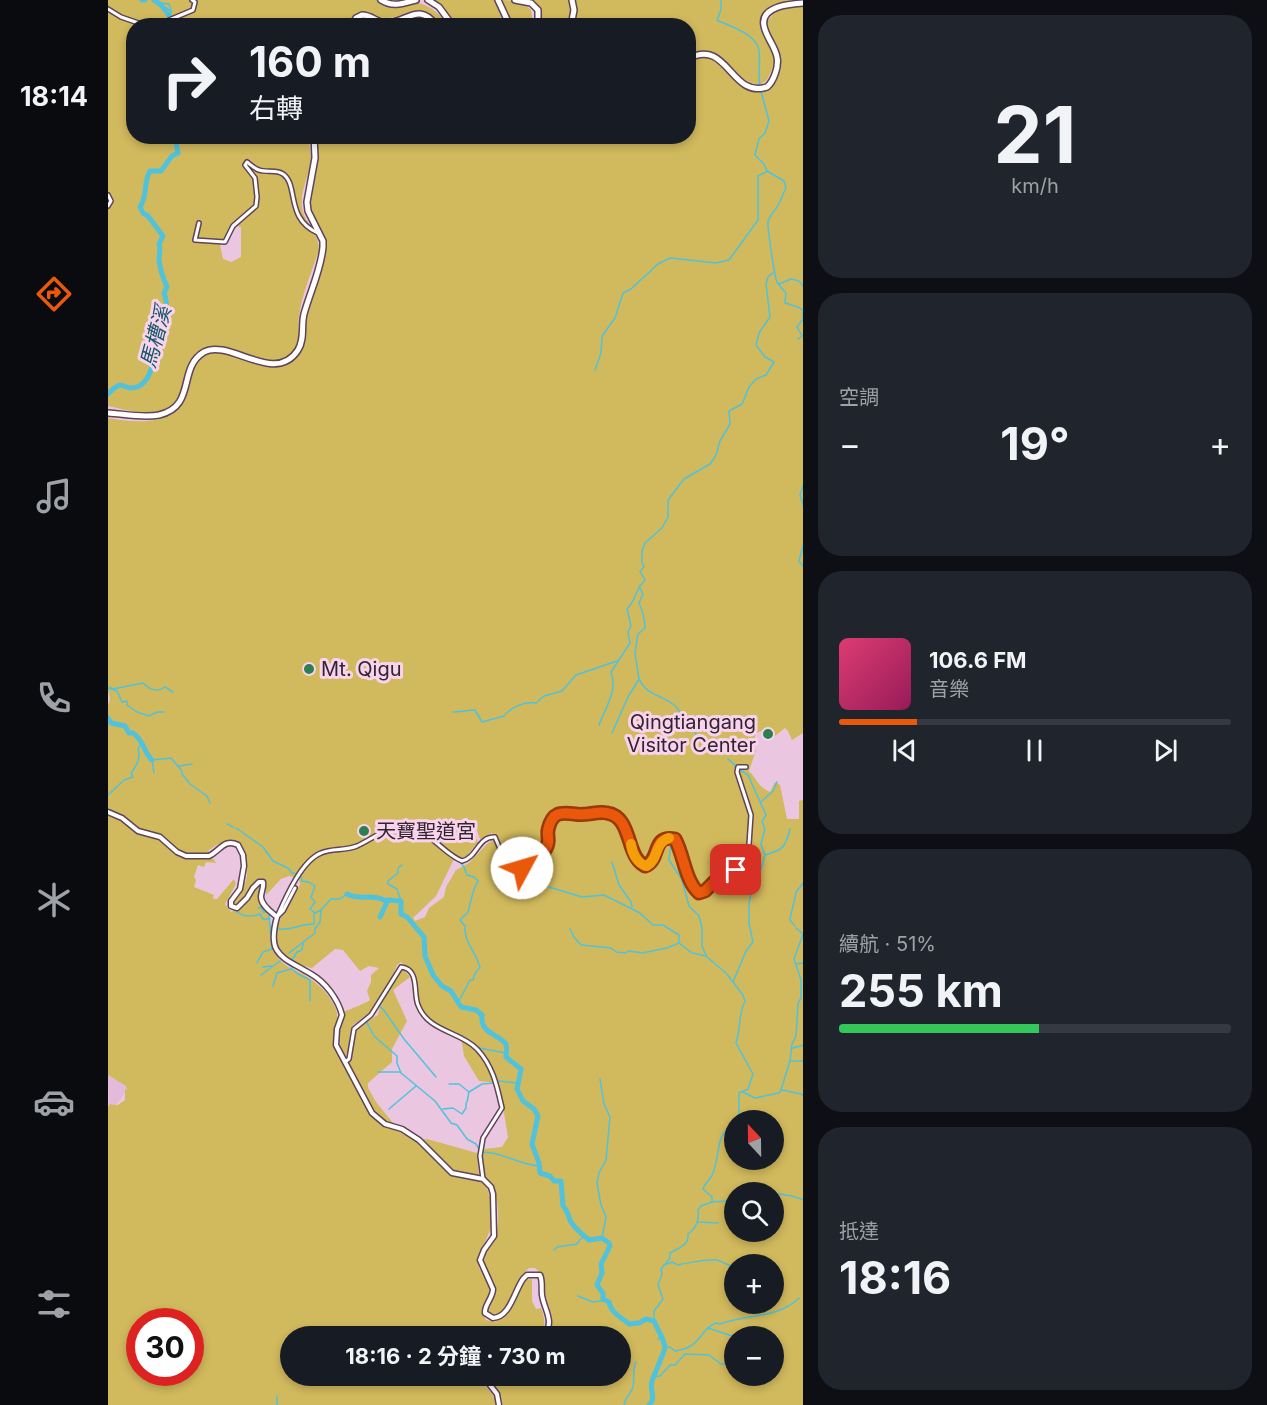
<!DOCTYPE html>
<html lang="zh-TW">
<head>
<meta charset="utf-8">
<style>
  body { margin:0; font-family:Inter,"Noto Sans TC",sans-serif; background:#20242c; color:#f1f3f6; height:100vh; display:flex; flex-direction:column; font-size:22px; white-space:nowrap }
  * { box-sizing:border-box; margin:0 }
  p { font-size:20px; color:#9ea1a6 }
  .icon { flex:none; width:33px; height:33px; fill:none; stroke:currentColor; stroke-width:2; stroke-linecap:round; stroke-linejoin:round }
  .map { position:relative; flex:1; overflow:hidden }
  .side { display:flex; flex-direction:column; gap:15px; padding:15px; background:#0d0f14; width:464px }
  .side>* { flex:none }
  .hud { position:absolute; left:18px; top:18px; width:570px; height:126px; border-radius:24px; box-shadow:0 3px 9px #0003; background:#171b24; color:#f1f3f6; overflow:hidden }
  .needle { width:39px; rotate:338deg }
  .buttons { position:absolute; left:616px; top:1110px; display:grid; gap:12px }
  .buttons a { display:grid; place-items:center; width:60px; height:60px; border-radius:50%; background:#171b24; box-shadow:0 3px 9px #0003; font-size:30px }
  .speed { position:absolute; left:18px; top:1308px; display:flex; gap:12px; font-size:30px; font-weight:700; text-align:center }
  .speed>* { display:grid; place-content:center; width:78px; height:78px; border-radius:50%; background:#171b24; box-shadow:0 3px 9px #0003; line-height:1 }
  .speed .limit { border:9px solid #d22; background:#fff; color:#111 }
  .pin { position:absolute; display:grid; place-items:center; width:51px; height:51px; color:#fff; margin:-26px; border-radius:12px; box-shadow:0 3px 9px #0006 }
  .me { position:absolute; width:66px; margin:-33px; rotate:51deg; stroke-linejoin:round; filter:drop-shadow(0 0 4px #0008) }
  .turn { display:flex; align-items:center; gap:21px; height:126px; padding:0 24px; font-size:27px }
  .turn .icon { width:78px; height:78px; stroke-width:2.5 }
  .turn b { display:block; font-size:42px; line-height:51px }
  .big { font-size:45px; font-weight:700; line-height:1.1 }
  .side .widget { flex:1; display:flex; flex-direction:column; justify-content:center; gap:9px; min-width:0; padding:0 21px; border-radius:24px; background:#20242c }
  .side .dial { align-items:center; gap:0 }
  .dial b { font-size:78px; line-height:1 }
  .song { display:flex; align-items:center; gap:18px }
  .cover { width:72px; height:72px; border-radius:9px; background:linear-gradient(135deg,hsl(340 70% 55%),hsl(330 70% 35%)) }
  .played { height:6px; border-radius:3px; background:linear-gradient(90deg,#ea580c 20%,#363941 20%) }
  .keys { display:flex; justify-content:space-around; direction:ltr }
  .heat { display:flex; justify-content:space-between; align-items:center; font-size:33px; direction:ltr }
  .charge { height:9px; border-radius:4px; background:linear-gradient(90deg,#34c759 51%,#363941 0) }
  .trip { position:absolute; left:172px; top:1326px; width:351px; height:60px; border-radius:30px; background:#171b24; box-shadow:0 3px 9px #0003; font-weight:700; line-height:60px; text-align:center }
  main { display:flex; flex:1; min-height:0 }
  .menu { display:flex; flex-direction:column; width:108px; justify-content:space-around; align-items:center; background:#090b0e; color:#9ea1a6 }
  .menu .icon { width:42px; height:42px }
  .menu .on { color:#ea580c }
  .menu b { font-size:27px; color:#f1f3f6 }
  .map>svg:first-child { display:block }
  .built { fill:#e4bada }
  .green { fill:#d1b95d; fill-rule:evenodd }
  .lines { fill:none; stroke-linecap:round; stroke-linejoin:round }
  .stream { stroke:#50c2db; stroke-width:1.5 }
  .river { stroke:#50c2db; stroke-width:5 }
  .street-casing { stroke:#604259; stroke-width:6 }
  .secondary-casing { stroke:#604259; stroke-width:7 }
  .primary-casing { stroke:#604259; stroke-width:8 }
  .street { stroke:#fff; stroke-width:3 }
  .secondary { stroke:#fff; stroke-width:4 }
  .primary { stroke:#fff; stroke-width:5 }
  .route-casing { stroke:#983908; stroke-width:15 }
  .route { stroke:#ea580c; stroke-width:10 }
  .slow { stroke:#f59e0b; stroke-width:10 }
  .poi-dot { fill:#2d7f51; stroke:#f8d3ee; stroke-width:2 }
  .labels { text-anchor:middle; stroke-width:6; stroke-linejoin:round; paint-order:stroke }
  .poi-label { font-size:20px; fill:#32242f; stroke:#f8d3ee; text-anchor:start }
  .water-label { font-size:21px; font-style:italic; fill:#185866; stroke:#f8d3ee }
</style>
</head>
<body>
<main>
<nav class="menu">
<b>18:14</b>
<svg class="icon on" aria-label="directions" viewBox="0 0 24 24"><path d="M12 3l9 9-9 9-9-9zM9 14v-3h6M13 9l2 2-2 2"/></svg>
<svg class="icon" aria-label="music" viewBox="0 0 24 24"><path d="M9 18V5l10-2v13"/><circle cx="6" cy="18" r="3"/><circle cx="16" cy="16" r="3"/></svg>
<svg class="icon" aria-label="phone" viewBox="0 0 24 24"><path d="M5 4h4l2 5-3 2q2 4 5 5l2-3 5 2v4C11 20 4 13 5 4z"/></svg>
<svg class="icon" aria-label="climate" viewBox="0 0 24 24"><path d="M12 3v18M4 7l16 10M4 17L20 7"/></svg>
<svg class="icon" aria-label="car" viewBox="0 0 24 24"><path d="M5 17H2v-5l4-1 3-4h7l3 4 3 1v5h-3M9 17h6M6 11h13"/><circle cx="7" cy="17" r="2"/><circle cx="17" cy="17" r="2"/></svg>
<svg class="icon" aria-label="filters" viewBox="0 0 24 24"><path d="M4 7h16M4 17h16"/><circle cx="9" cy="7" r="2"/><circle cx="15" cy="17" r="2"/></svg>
</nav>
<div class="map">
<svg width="696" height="1405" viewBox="0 0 696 1405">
  <rect width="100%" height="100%" fill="#eac6e1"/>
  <path class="built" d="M0,1075l18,11 1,4 -10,14h-7l-1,3z"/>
  <path class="green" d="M0,0h271l4,3c36,-2 44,-3 66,22h-11c-14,-12 -18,-18 -37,-10 -4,1 -9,3 -14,3 -15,1 -26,-18 -40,7l-213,1v110l174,1c1,7 3,16 3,23 -2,16 -11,31 -9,47 2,16 17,25 17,43 -7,21 -17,44 -20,66 -2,12 3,25 -5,35 -20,26 -61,-10 -86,-3 -35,10 -13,61 -55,65 -14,1 -31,-4 -45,-7zM129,226l4,1v30l-10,5 -8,-3 -3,-14 5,-2 7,-12z
    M323,0h65l5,17 -3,8h-44z
    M391,0c12,0 24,1 32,10l2,13 -3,2h-18z
    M412,0h49l2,12 -3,13h-33l5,-14z
    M466,0h229v1l-20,3 -19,14c3,11 12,30 12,40 -1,6 -5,13 -7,18 -13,27 -44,-19 -64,-24 -6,-2 -11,2 -16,5l-1,-31h-115l3,-13z
    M695,5v728l-11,7 -4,-9 -3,-3 -10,8 -11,-6 -8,3 -4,15 4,2 -7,21c10,10 7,14 21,21l5,-10 5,3 7,34h12v-18l4,-1v605h-300l-2,-10 -11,-15 4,-3 13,1 4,-2h110v-40h-73c8,-13 2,-25 -2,-39 -2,-7 -1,-14 -2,-21l-9,-8h-6l-6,6 -21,38 -5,2 -8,-1 -1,-3c19,-35 -6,-29 -4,-52 1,-8 8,-14 11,-21 5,-11 3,-35 0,-46 -2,-6 -5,-8 -8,-12 -5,-6 -7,-23 -3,-30l18,-2 6,-10 -9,-54 -20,-2 -15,-25 -3,-19c-18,-11 -40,-17 -45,-40 -1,-6 0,-13 0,-20l-15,-15 -4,3 -6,15 -19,31 -19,14 -3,7 -2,19 -3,6c-11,-24 -4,-23 0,-46 4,-1 23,-9 25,-11l-3,-9 4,-9v-7l8,-7 -10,-2 -9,5 -17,-21 -8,-1 -23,19c-55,-13 -35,-49 -12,-83l-1,-6 -10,-3 -8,3 -15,16v-13l-2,-3c-14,3 -18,20 -30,27 0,-11 12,-18 13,-31 2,-31 -11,-46 -39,-24l8,12 -10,-1 -2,5 -6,-2 -4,12 2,3 -2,7 20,8 -1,4h4l17,-20 2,5 -11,20 6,8 18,-13 5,-9 7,-5 -2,15c3,5 8,10 10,16 4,15 -4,23 8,40 6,10 16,13 26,18 13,8 26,19 32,33 6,13 -3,23 -1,36 1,7 6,15 10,21 13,-7 5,-19 11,-31 4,-8 15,-13 23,-18l3,-14 18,-30 3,-3 8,9 -17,13 14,31 -15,28v13l-24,21v5l8,14 25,31 14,7 12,-1 50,14 2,22 8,13 4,13v27l-12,28v12l9,12 2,10v6l-9,15 5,9 9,2 10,-6 21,-36 6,-1v22l4,8 5,-1c4,11 6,20 -3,28h-247v40h189c2,11 15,16 17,29h-389v-298l2,-3 8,1 7,-5v-10l2,-1 -1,-3 -18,-11v-370l2,-6 -2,-9v-272c24,4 63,9 77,-18 9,-18 3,-43 29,-49 9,-2 18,5 27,7 14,2 28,3 42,5l16,-11 6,-34 20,-68 -14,-35 -3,-13 7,-65 373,-1 1,-75c37,-21 38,37 77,28l13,-27 -13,-35c5,-18 20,-20 37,-22zM363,820l4,5 5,14 12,-6 5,5 -10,6 -18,19 -13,7 -10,17 -2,10 -15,11 -4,9 -10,4 -2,-3 23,-22 17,-35 14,-5 11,-14 -6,-12 -4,2 -5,-8zM627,1120h39v40h-39zM627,1192h39v40h-39zM627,1264h39v40h-39zM32,1322h50v50h-50zM627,1336h39v40h-39z
    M304,16l11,1 11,9h-80c7,-13 19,-6 28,-1z"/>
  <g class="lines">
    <path class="stream" d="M613,0v10l-4,10c12,6 36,13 41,27 4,11 -1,27 2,39
      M54,3l7,1 2,6
      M53,4l10,7v5
      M653,91l8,30 -4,12 -6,6 -4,16 9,9 3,7 17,10 2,7c-4,7 -6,16 -11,22 -3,4 -5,5 -7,11 -1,5 7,58 9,61 2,3 6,8 9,11l-1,10 13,4 6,4
      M671,284l12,-5 8,2 5,6
      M690,339l4,-3 -5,-9 6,-8v-8
      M487,370l6,-17 1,-17 13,-18 8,-25 8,-4 27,-25 12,-6 46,5 13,-3 29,-40v-44l8,-4
      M696,483l-4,12 4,12
      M696,542l-5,19 5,6
      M531,679c9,18 22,15 35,26 4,3 6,9 10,11 3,2 6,3 8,5l4,14
      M2,687l3,2 30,-6c6,6 14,10 22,4l8,5
      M0,688l9,3 5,11 5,-1v4l10,7 12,4 8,-4h7
      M345,712c8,0 14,-2 22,-2l7,12 22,-6c7,-9 21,-15 32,-13l8,-7 18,-5 14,-16 41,-14
      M491,725c6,-17 19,-33 12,-53l19,-29 -2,-11 3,-6 -4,-17c9,-9 9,-21 18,-29l-5,-9 4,-4 -2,-4v-12l3,-8 17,-15 6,-11v-17l16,-21 26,-15 6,-9 4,-14 10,-17 -1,-13 13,-7 7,-17 7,-8 10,-4 8,-13 -9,-5 -9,-12 3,-12 11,-16 -4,-33 2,-7 6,-5
      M504,733l16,-36 11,-18 -4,-26 3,-19 7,-6c0,-9 -2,-16 -6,-25l4,-9 -4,-8
      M620,759l7,6v2
      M71,766l13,-2
      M46,773l-2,-13 19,-2 11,13v3l8,10 17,12 3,7
      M0,795l16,-15 9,-3 -2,-4c6,-7 10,-15 7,-24l4,-6
      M653,802l12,-11 4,-9
      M119,824l6,3
      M128,828l27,19 10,14 15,7 4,5 5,1
      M563,840l-2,20 13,20 7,26 10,10 3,12v18l4,9
      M657,855c19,-6 20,-7 25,-26
      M504,862l7,23 12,17 1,5
      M193,876l1,5 7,1 6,4 -4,11 4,5 -5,7 5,4 6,-3 10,-11h9l7,-5
      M441,887l33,10 22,-2 36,18 13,12h10l16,10v8l13,10 14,3 21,18 5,7
      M293,901l-4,-12 -9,-5v-3l10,-8v-5l4,-3
      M128,911c7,6 16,6 24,3l3,5h7
      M687,926l-5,-6c1,-9 6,-23 6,-28l8,-10
      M169,929c17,2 21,-5 37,-5v-10
      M462,929l3,6
      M465,936l8,9 30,3 5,4 9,1 4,-2 13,2 25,-5 12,-5
      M181,953l26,-20v-4l5,-7 1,-12
      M184,960l5,-8 5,-2 1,-7
      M149,963l6,-11 9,-3 -3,-35 -1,-2h-5l-2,-5 -3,1
      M688,964l8,-1
      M155,967l8,-1
      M183,968l7,6 12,6v21
      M153,975l19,-14
      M165,986l4,-13 14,-4
      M350,1003l12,-23h3l2,-7 5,-5c-4,-17 -16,-25 -15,-42l-5,-6 8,-8 6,-23 4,-8 -4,-4 -7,-2 -3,-8 -3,-4
      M271,1006l4,3 21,30 32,38
      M258,1021l8,15 23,20v7l4,10 34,28 16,22 6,2 10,14 9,5 3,5
      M371,1048l27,5
      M685,1048l11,-3
      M682,1061h14
      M270,1072h23
      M492,1079l4,25 6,13 -4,43 -7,13 -2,10 4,22 5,12 -4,21
      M391,1081l18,2
      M341,1084h10l10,8
      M674,1090l19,4 3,2
      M635,1092l12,6 24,-5 2,-3 9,-29 2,-17 4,-8 2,-33 3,-5v-18l-7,-21 9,-25 -7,-6
      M359,1102l2,-10 13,-8 12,-1
      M281,1109l27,-23
      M335,1109l10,-1 9,6 4,-6v-5
      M628,1120l3,-4v-23l9,-4 5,-15 -17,-31c5,-15 2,-27 9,-42l-2,-6 -10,-13 13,-31 7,-9 -4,-19v-20l2,-9 6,-11 8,-28 -4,-11 4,-15 -3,-8 4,-6 -18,-40 -8,-5
      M374,1152c21,0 37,13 58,14
      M666,1193l18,3 12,4
      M604,1202l15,-1 4,-5 4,-1
      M590,1222l20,1
      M472,1240l4,-4
      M446,1250l3,-3 20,-3 2,-3
      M556,1265l8,-3 6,3c7,-2 33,-6 39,-5 7,2 10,6 18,6
      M470,1296l15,6 7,-1
      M493,1301h5
      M546,1321v-10l9,-12 -5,-14 4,-11 -1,-5 9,-11v-5c8,-5 19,-7 18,-19 9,-7 11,-13 10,-24l3,-4 11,-4v-5l-9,-8c2,-7 8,-9 10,-16 8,-21 1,-37 22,-51
      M600,1328l27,9
      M550,1340l2,-5
      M666,1344l1,-1
      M557,1348l5,-1 5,4c28,-4 24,-22 41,-28l4,1c27,-11 56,-4 79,-26
      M666,1369h1
      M546,1377l6,-1 10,-11h5l10,-11 24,1 12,9h14
      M169,1405v-9
      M516,1405c1,-8 7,-11 9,-18 2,-9 -1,-18 3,-25"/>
    <path class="river" d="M34,0h3
      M46,0c9,5 17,16 20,26
      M0,394c17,-18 14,-2 29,-7 16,-6 16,-30 19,-43 1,-4 5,-8 6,-12 2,-6 0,-14 -1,-20 7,-6 6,-10 3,-19l3,-6c-4,-9 -7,-17 -8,-27 0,-6 2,-10 0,-16l4,-8 -15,-20 -5,-3 -3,-6c8,-11 3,-25 10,-36h11l11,-15 6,-3 -3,-17
      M0,718l3,5 14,3 4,7h4c11,7 11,20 19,27
      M239,894c13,7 26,-1 39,7
      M272,917l8,-17 13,1v13l6,3 17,20 1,19 8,19 9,11 9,5 10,16 15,3 6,5c-2,18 14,18 23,28 3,3 1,10 1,14l15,12 -4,20 6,12 11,8 4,7 -6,28 7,19 1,10 10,3 4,5h7l2,25c5,5 4,7 7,14 3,7 13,15 19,20l13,-2 7,5 1,3 -9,18 1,9 -5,12 6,8v6l6,3c2,11 12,15 20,22l10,-1 7,-4 8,2c4,10 10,17 11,27 -4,12 -9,22 -13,33 -3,10 5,16 -3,24"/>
    <defs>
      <path id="street" d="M0,9l13,8 26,9
        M47,26l38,-16 2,-8 -3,-2
        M0,195l3,6 -3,5
        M91,223l-4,17 30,2 8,-16 23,-20 1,-9 -2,-19 -10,-13 2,-3c4,3 8,7 12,8 8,3 17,-1 24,4 16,11 2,45 35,59
        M170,916l5,-5 12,-23
        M169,917c8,-18 24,-56 44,-64 11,-5 24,-2 36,-7 18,-8 32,-23 55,-17 21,5 32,25 50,32 15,-3 16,-25 33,-24l8,19 19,12c10,-5 24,-13 26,-25 3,-9 -1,-28 14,-31 8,-2 20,4 31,2 44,-8 26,39 52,52 16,-5 6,-33 30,-27l21,51 7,2 17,-16 20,-8 8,-9 3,-44 -14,-43 1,-5h8
        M237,1062l4,-3 5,-30 17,-14 30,-48c19,2 12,26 17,38 10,27 42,26 59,44 16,17 20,37 25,59l-19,30 -3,18 3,23"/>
      <path id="secondary" d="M0,812l14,6 16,13 22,6 17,15 9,4h23c11,-5 15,-18 29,-11l5,10 1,11 -4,23 -9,12v5l6,2 10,-10 6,-10 6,-6h4c1,6 -2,10 -2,15 0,8 10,15 16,20 -11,39 6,40 34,57 14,8 27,25 31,41l-5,14 -1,16 36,68 13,11 17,5 17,11 33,33 31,6 8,8 2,7 1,42 -10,14 -4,10 13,29c0,9 -9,16 -8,24l8,5c17,-1 21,-26 30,-39l4,-4h13c3,7 1,12 2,20 2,15 14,27 1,41
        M375,1376l14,18 2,11
        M396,1376h1"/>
      <path id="primary" d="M273,0c12,8 23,3 35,0
        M320,0l11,7 14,19
        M390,0l12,26
        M407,0l16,3 7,7v9l-5,7
        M243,26l5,-8 6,-3c9,0 15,7 23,8 21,1 33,-23 52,3
        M463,26l3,-16 -2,-10
        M580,59c40,-22 42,40 79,28 7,-6 12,-21 10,-30 -2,-11 -11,-20 -13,-31 -4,-20 26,-22 40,-23
        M0,413c16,1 35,5 51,2 38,-9 18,-47 45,-63 25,-14 71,34 94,-2 7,-11 3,-25 6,-36 6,-22 17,-44 19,-67v-6l-15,-30 -1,-9 8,-44 -1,-22"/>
    </defs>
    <use href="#street" class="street-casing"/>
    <use href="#secondary" class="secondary-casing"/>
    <use href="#primary" class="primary-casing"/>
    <use href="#street" class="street"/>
    <use href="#secondary" class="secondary"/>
    <use href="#primary" class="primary"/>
  </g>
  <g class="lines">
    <defs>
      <path id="route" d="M414,868c10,-5 24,-13 26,-25 1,-4 -1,-9 0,-13 4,-18 12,-18 27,-16 11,2 22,-3 32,-1 26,4 18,43 38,53 16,-5 6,-32 30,-27 9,16 10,42 24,54l6,-2 15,-15 16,-6"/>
    </defs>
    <use href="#route" class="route-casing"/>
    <use href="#route" class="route"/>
    <path class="slow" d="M523,844c1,9 6,20 16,22 12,-7 7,-23 22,-28"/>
  </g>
  <g class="poi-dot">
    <circle cx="201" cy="669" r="6"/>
    <circle cx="660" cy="734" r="6"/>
    <circle cx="256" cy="831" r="6"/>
  </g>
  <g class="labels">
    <g class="poi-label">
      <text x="213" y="676">Mt. Qigu</text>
      <text x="648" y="729" text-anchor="end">Qingtiangang<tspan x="648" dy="23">Visitor Center</tspan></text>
      <text x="268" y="838">天寶聖道宮</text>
    </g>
    <g class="water-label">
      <text transform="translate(48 337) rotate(-75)" y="7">馬槽溪</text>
    </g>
  </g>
</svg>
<div class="buttons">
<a><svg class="needle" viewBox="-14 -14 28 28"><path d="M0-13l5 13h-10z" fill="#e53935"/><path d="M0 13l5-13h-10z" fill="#9ea1a6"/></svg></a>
<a><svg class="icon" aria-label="search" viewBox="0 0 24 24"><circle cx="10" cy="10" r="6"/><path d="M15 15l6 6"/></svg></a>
<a>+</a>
<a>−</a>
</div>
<div class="speed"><div class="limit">30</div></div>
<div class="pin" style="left:628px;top:870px;background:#d93025"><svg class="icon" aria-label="arrive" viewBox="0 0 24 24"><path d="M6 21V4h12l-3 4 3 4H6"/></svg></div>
<svg class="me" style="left:414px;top:868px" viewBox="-20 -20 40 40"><circle r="19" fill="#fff"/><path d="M0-13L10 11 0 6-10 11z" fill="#ea580c"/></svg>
<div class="trip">18:16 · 2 分鐘 · 730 m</div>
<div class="hud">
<div class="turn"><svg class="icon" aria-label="right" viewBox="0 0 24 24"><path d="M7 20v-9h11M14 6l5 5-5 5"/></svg><div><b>160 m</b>右轉</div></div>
</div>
</div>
<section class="side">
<div class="widget dial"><b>21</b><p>km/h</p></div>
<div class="widget"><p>空調</p>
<div class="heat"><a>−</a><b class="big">19°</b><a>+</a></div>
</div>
<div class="widget">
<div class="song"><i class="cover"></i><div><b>106.6 FM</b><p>音樂</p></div></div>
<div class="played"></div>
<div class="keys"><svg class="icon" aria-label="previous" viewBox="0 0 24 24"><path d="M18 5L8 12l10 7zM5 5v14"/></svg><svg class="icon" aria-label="pause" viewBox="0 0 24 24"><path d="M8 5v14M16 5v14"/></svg><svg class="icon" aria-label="next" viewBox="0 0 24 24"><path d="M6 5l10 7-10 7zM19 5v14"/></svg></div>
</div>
<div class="widget"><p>續航 · 51%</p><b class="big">255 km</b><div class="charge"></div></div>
<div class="widget"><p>抵達</p><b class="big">18:16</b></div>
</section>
</main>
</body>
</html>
